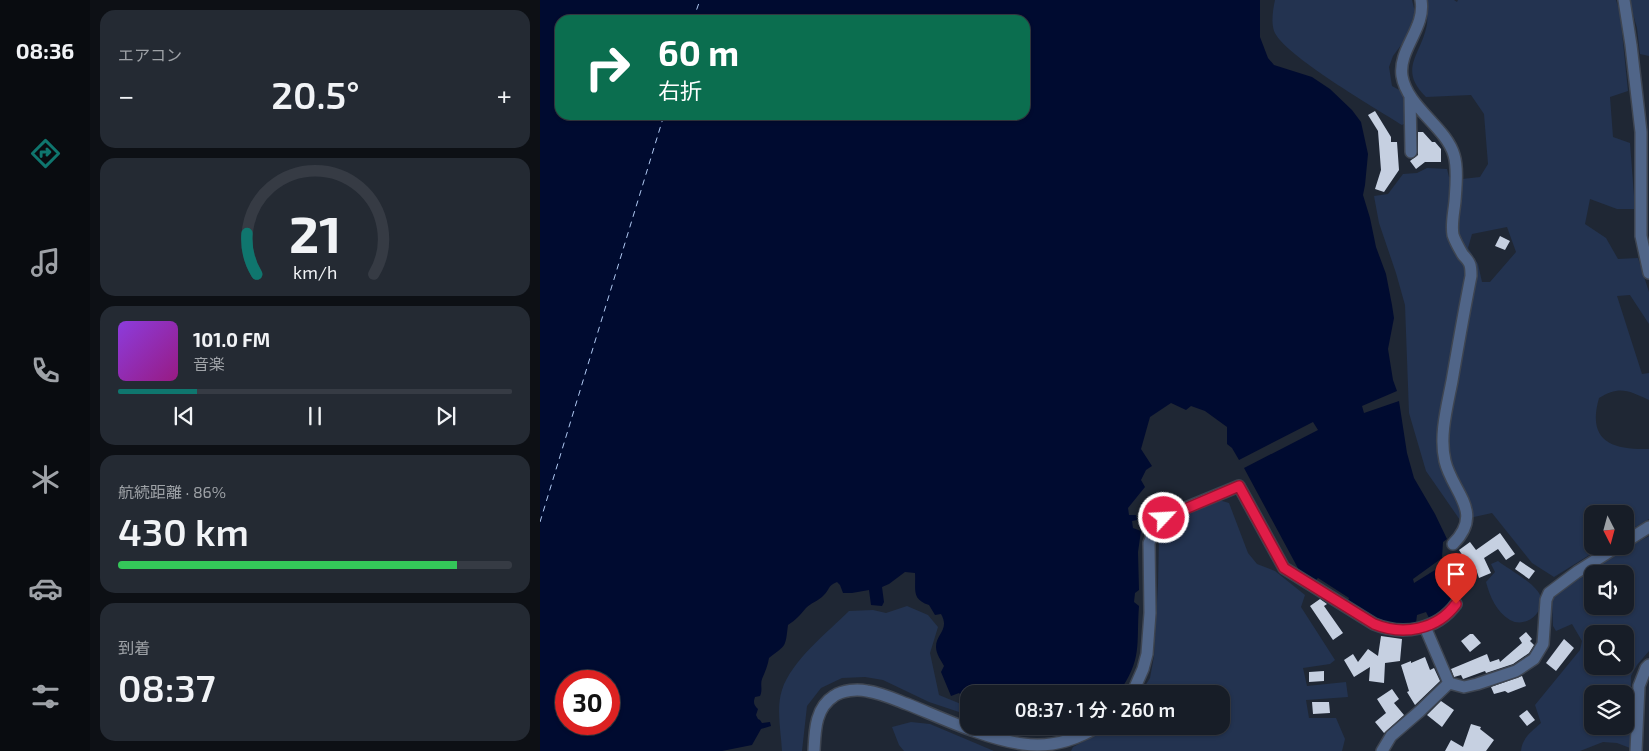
<!DOCTYPE html>
<html lang="ja">
<head>
<meta charset="utf-8">
<style>
  body { margin:0; font-family:"Exo 2","Noto Sans JP",sans-serif; background:#242a33; color:#f1f3f6; height:100vh; display:flex; flex-direction:column; font-size:19px; white-space:nowrap }
  * { box-sizing:border-box; margin:0 }
  p { font-size:16px; color:#9ea2a7 }
  .icon { flex:none; width:28px; height:28px; fill:none; stroke:currentColor; stroke-width:2; stroke-linecap:round; stroke-linejoin:round }
  .map { position:relative; flex:1; overflow:hidden }
  .side { display:flex; flex-direction:column; gap:10px; padding:10px; background:#0d1015; width:450px }
  .side>* { flex:none }
  .top-card { position:absolute; left:15px; top:15px; width:475px; height:105px; border-radius:15px; box-shadow:0 1px 4px #0004,0 0 0 1px #363b44; background:#0b6e4f; color:#fff; overflow:hidden }
  .needle { width:32px; rotate:174deg }
  .controls { position:absolute; left:1044px; top:505px; display:grid; gap:10px }
  .controls a { display:grid; place-items:center; width:50px; height:50px; border-radius:10px; background:#171d27; box-shadow:0 1px 4px #0004,0 0 0 1px #363b44; font-size:25px }
  .speed { position:absolute; left:15px; top:670px; display:flex; gap:10px; font-size:25px; font-weight:700; text-align:center }
  .speed>* { display:grid; place-content:center; width:65px; height:65px; border-radius:50%; background:#171d27; box-shadow:0 1px 4px #0004,0 0 0 1px #363b44; line-height:1 }
  .speed .limit { border:8px solid #d22; background:#fff; color:#111 }
  .pin { position:absolute; display:grid; place-items:center; width:42px; height:42px; color:#fff; margin:-51px -21px; border-radius:50% 50% 50% 0; rotate:-45deg; box-shadow:0 0 5px #0007 }
  .pin .icon { rotate:45deg }
  .me { position:absolute; width:55px; margin:-28px; rotate:65deg; stroke-linejoin:round; filter:drop-shadow(0 0 4px #0008) }
  .turn { display:flex; align-items:center; gap:18px; height:105px; padding:0 20px; font-size:22px }
  .turn .icon { width:65px; height:65px; stroke-width:2.5 }
  .turn b { display:block; font-size:35px; line-height:42px }
  .big { font-size:38px; font-weight:600; line-height:1.1 }
  .side .widget { flex:1; display:flex; flex-direction:column; justify-content:center; gap:8px; min-width:0; padding:0 18px; border-radius:15px; background:#242a33 }
  .side .dial { align-items:center; gap:0 }
  .dial svg { height:130px; overflow:visible; fill:none; stroke:#363b44; stroke-width:7; stroke-linecap:round; text-anchor:middle }
  .dial text { fill:#f1f3f6; stroke:none }
  .song { display:flex; align-items:center; gap:15px }
  .cover { width:60px; height:60px; border-radius:8px; background:linear-gradient(135deg,hsl(270 70% 55%),hsl(310 70% 35%)) }
  .played { height:5px; border-radius:2px; background:linear-gradient(90deg,#0f766e 20%,#363b44 20%) }
  .keys { display:flex; justify-content:space-around; direction:ltr }
  .heat { display:flex; justify-content:space-between; align-items:center; font-size:28px; direction:ltr }
  .charge { height:8px; border-radius:4px; background:linear-gradient(90deg,#34c759 86%,#363b44 0) }
  .trip { position:absolute; left:420px; top:685px; width:270px; height:50px; border-radius:15px; background:#171d27; box-shadow:0 1px 4px #0004,0 0 0 1px #363b44; font-weight:600; line-height:50px; text-align:center }
  main { display:flex; flex:1; min-height:0 }
  .dock { display:flex; flex-direction:column; width:90px; justify-content:space-around; align-items:center; background:#090c10; color:#9ea2a7 }
  .dock .icon { width:35px; height:35px }
  .dock .active { color:#0f766e }
  .dock b { font-size:22px; color:#f1f3f6 }
  .map>svg:first-child { display:block }
  .green { fill:#233350; fill-rule:evenodd }
  .water { fill:#000b30; fill-rule:evenodd }
  .lines { fill:none; stroke-linecap:round; stroke-linejoin:round }
  .ferry { stroke:#b0c9f2; stroke-width:1; stroke-dasharray:6 5; stroke-linecap:butt }
  .building { fill:#c6d0e1 }
  .minor-casing { stroke:#3e4551; stroke-width:14 }
  .minor { stroke:#506588; stroke-width:11 }
  .route-casing { stroke:#92132f; stroke-width:12 }
  .route { stroke:#e11d48; stroke-width:9 }
</style>
</head>
<body>
<main>
<nav class="dock">
<b>08:36</b>
<svg class="icon active" aria-label="directions" viewBox="0 0 24 24"><path d="M12 3l9 9-9 9-9-9zM9 14v-3h6M13 9l2 2-2 2"/></svg>
<svg class="icon" aria-label="music" viewBox="0 0 24 24"><path d="M9 18V5l10-2v13"/><circle cx="6" cy="18" r="3"/><circle cx="16" cy="16" r="3"/></svg>
<svg class="icon" aria-label="phone" viewBox="0 0 24 24"><path d="M5 4h4l2 5-3 2q2 4 5 5l2-3 5 2v4C11 20 4 13 5 4z"/></svg>
<svg class="icon" aria-label="climate" viewBox="0 0 24 24"><path d="M12 3v18M4 7l16 10M4 17L20 7"/></svg>
<svg class="icon" aria-label="car" viewBox="0 0 24 24"><path d="M5 17H2v-5l4-1 3-4h7l3 4 3 1v5h-3M9 17h6M6 11h13"/><circle cx="7" cy="17" r="2"/><circle cx="17" cy="17" r="2"/></svg>
<svg class="icon" aria-label="filters" viewBox="0 0 24 24"><path d="M4 7h16M4 17h16"/><circle cx="9" cy="7" r="2"/><circle cx="15" cy="17" r="2"/></svg>
</nav>
<section class="side">
<div class="widget"><p>エアコン</p>
<div class="heat"><a>−</a><b class="big">20.5°</b><a>+</a></div>
</div>
<div class="widget dial"><svg viewBox="0 0 100 80">
<path d="M14 69A42 42 0 1 1 86 69"/>
<path d="M14 69A42 42 0 0 1 8 44" stroke="#0f766e"/>
<text x="50" y="56" font-size="32" font-weight="700">21</text>
<text x="50" y="72" font-size="11">km/h</text>
</svg></div>
<div class="widget">
<div class="song"><i class="cover"></i><div><b>101.0 FM</b><p>音楽</p></div></div>
<div class="played"></div>
<div class="keys"><svg class="icon" aria-label="previous" viewBox="0 0 24 24"><path d="M18 5L8 12l10 7zM5 5v14"/></svg><svg class="icon" aria-label="pause" viewBox="0 0 24 24"><path d="M8 5v14M16 5v14"/></svg><svg class="icon" aria-label="next" viewBox="0 0 24 24"><path d="M6 5l10 7-10 7zM19 5v14"/></svg></div>
</div>
<div class="widget"><p>航続距離 · 86%</p><b class="big">430 km</b><div class="charge"></div></div>
<div class="widget"><p>到着</p><b class="big">08:37</b></div>
</section>
<div class="map">
<svg width="1109" height="751" viewBox="0 0 1109 751">
  <rect width="100%" height="100%" fill="#1f2734"/>
  <path class="green" d="M735,0h137l3,12 -8,25 -14,19 -4,11 3,19 11,6 4,30 -5,3c-25,-16 -119,-70 -128,-94 -3,-9 -1,-22 1,-31z
    M885,0h29l3,2 1,-2h158l4,13 8,78 -18,6 3,40 17,6 5,66h-18l-27,-10 -5,25 21,14 12,21 20,-1 11,34v32l-19,-29 -13,1 25,78 7,-1v27c-20,-9 -29,-15 -50,-2 -12,42 11,52 50,51v70l-24,14v-19h-33v32h12l-50,31 -22,-14 -40,-50 -32,7 -34,-49 -17,-58 -4,-108 -9,-32 -17,-50 -5,-27 14,-2 15,-20 14,-1 10,-5 20,1 2,8 13,2 18,-2 8,-13 -4,-50 -13,-19 -45,2c-29,-28 -4,-43 1,-73 1,-8 -1,-16 -2,-24zM967,227l9,25 -26,30h-8l-4,-18 -10,-16 4,-14z
    M1089,0h20v56l-9,-2 -3,-26z
    M679,500l10,3 19,50 9,11 18,7 30,24 -4,12 34,53 -5,4 -27,4 4,18 39,-4 2,15 -42,3 3,18h27l9,21 -3,12h-271l2,-4 40,-21h108v-32h-81l10,-16 4,-22 4,-72 1,-45 6,-11 9,-8z
    M1109,536v115l-12,14 -6,11 -1,72 -13,-5 -14,-1 -23,9h-59c1,-13 11,-20 20,-28l-6,-18 45,-55 2,-9 -10,-17 -16,7 -3,-5 -1,-23 4,-10 27,-18h8l1,31h33v-11l7,-9 -7,-6v-6h-6l-4,-3 -10,1 -8,-8zM1052,634h33v32h-33zM1052,694h33v32h-33z
    M958,561c10,8 37,22 42,34 6,17 -14,34 -30,25 -14,-9 -20,-23 -24,-38l9,-10 -4,-8z
    M367,606l21,9 10,12 -8,26 9,42 22,9 1,9 -33,-11 -46,-22 -18,-3 -23,1 -21,10 -14,18 -5,45h-20c-1,-19 -6,-43 0,-61 9,-29 46,-58 67,-79l24,-1 13,3z
    M371,722l19,2 64,27h-90l-5,-6 -7,-18z"/>
  <path class="water" d="M0,0h720v37l8,21 6,7 38,12 18,12 22,21 9,12 7,32 -3,31 -2,10 7,23 6,29 10,27 6,31 2,13 -6,31 5,31 4,11 -35,15 2,7 35,-12 8,52 7,25 21,36 12,25 -4,3 -1,16 -29,21 1,4 29,-18 4,2c5,24 11,41 -18,51l-3,-6 -9,3 -1,8c-32,3 -41,-6 -68,-22l1,-3 -31,-20 -3,3 -15,-9 -56,-104 74,-38 -5,-8 -74,38 -7,-12 -5,-4v-17l-22,-16 -14,-5 -5,4 -15,-7 -21,14 -9,32 11,17 -6,4 -5,10 4,7 -17,21 1,7h7l1,5 -5,1 1,7 8,3 -3,21 1,38 -4,3 -1,9 5,4c-3,40 4,52 -21,88h-149v10l-10,-11 -8,3 -10,-24 3,-6c-3,-6 -8,-12 -8,-19 0,-13 14,-17 5,-33l-6,1 -6,-10c-18,-6 -13,-15 -14,-32l-10,-1 -16,12 -7,3 2,15 -2,4 -11,-1 -2,-15 -17,3h-9l-3,-8 -3,-3c-10,4 -7,8 -14,14 -5,5 -12,7 -17,12 -6,7 -10,12 -18,17 -3,23 -1,19 -19,33 -1,7 -4,14 -7,21 -2,6 1,11 -2,17l-5,1c-2,6 -1,8 3,12l-2,6 2,4 2,1 2,3 8,-1 1,4 -10,3 -9,16 -30,6h-182zM20,20h465v95h-465zM26,681h43v43h-43z
    M461,726h75c-23,7 -52,11 -75,0z"/>
  <g class="lines">
    <path class="ferry" d="M153,20l7,-20
      M0,522l124,-407"/>
  </g>
  <path class="building" d="M835,111l16,26v5h6l2,28 -15,22 -9,-3 6,-19 -3,-39 -10,-16z
    M878,132h5l9,10h3l6,7v13h-16l-9,7 -6,-8 8,-6z
    M960,236l10,5 -5,9 -10,-4z
    M960,533l15,21 -9,6 -8,-11 -14,9 7,15 -12,5 -3,-9 -18,8 -3,-7 14,-5 -10,-15 11,-8 6,8z
    M980,561l15,10 -6,8 -14,-10z
    M780,599l7,5 -3,2 19,27 -10,7 -23,-34z
    M986,632l6,7 -2,2 4,4 -5,8 -16,11 -27,9 -1,-2 -22,8 -2,-4 -7,2 -3,-8 36,-15 3,8 9,-3 1,3 22,-19 -3,-5z
    M930,634h3l8,9 -11,9 -9,-11z
    M841,636l21,3 -2,22 -15,2 -1,20 -15,-2 1,-14 -16,10 -10,-17 9,-6 5,8 10,-13 10,7z
    M1024,639l10,9 -18,23 -10,-8z
    M885,657l5,13 4,-2 6,13 -25,24 -8,-13 2,-1 -8,-26 10,-4v2z
    M784,671v10l-15,1v-10z
    M982,676l4,10 -18,7 -3,-2 -11,3 -3,-7z
    M852,689l7,10 -5,4 10,12 -20,18 -9,-11 11,-9 -9,-14z
    M901,701l13,9 -12,17 -15,-12z
    M772,702h17l1,11 -17,1z
    M987,710l8,10 -8,6 -8,-10z
    M931,724l10,3 -1,2 14,11 -8,11h-41l6,-11 12,7z"/>
  <g class="lines">
    <defs>
      <path id="minor" d="M881,0c5,28 -23,49 -19,76 5,31 44,51 52,79 4,13 2,32 1,46 -1,11 -4,23 -2,34 2,6 7,15 10,20 3,3 6,6 7,10 1,3 1,7 1,11 -7,35 -13,70 -19,105 -5,26 -13,55 -7,80 7,31 40,51 8,83
        M1084,0l7,45 10,87v104l8,37
        M870,96l1,56
        M1085,542l24,-15
        M885,627l24,56
        M592,694l11,-25 4,-15 3,-41 -1,-70 5,-12 10,-13 7,-4 68,-28 45,82 90,56c29,12 63,6 82,-20
        M274,751c1,-20 1,-43 20,-55 9,-6 23,-7 33,-5 14,2 27,8 40,13 35,14 79,35 116,40 27,4 53,-4 76,-18
        M842,751l9,-15 29,-25 29,-28 15,4 13,-3 39,-13 18,-12 9,-15 3,-44 3,-7 28,-21 41,-26
        M1096,751l3,-65 7,-18 3,-3"/>
    </defs>
    <use href="#minor" class="minor-casing"/>
    <use href="#minor" class="minor"/>
  </g>
  <g class="lines">
    <defs>
      <path id="route" d="M624,518l75,-32 45,82 90,56c29,12 63,6 82,-20"/>
    </defs>
    <use href="#route" class="route-casing"/>
    <use href="#route" class="route"/>
  </g>
</svg>
<div class="controls">
<a><svg class="needle" viewBox="-14 -14 28 28"><path d="M0-13l5 13h-10z" fill="#e53935"/><path d="M0 13l5-13h-10z" fill="#9ea2a7"/></svg></a>
<a><svg class="icon" aria-label="sound" viewBox="0 0 24 24"><path d="M4 9h4l5-4v14l-5-4H4zM17 9q2 3 0 6"/></svg></a>
<a><svg class="icon" aria-label="search" viewBox="0 0 24 24"><circle cx="10" cy="10" r="6"/><path d="M15 15l6 6"/></svg></a>
<a><svg class="icon" aria-label="layers" viewBox="0 0 24 24"><path d="M12 4l9 5-9 5-9-5zM3 14l9 5 9-5"/></svg></a>
</div>
<div class="speed"><div class="limit">30</div></div>
<div class="pin" style="left:916px;top:604px;background:#d93025"><svg class="icon" aria-label="arrive" viewBox="0 0 24 24"><path d="M6 21V4h12l-3 4 3 4H6"/></svg></div>
<svg class="me" style="left:624px;top:518px" viewBox="-20 -20 40 40"><circle r="17" fill="#e11d48" stroke="#fff" stroke-width="3"/><path d="M0-11L8 9 0 5-8 9z" fill="#fff"/></svg>
<div class="trip">08:37 · 1 分 · 260 m</div>
<div class="top-card">
<div class="turn"><svg class="icon" aria-label="right" viewBox="0 0 24 24"><path d="M7 20v-9h11M14 6l5 5-5 5"/></svg><div><b>60 m</b>右折</div></div>
</div>
</div>
</main>
</body>
</html>
